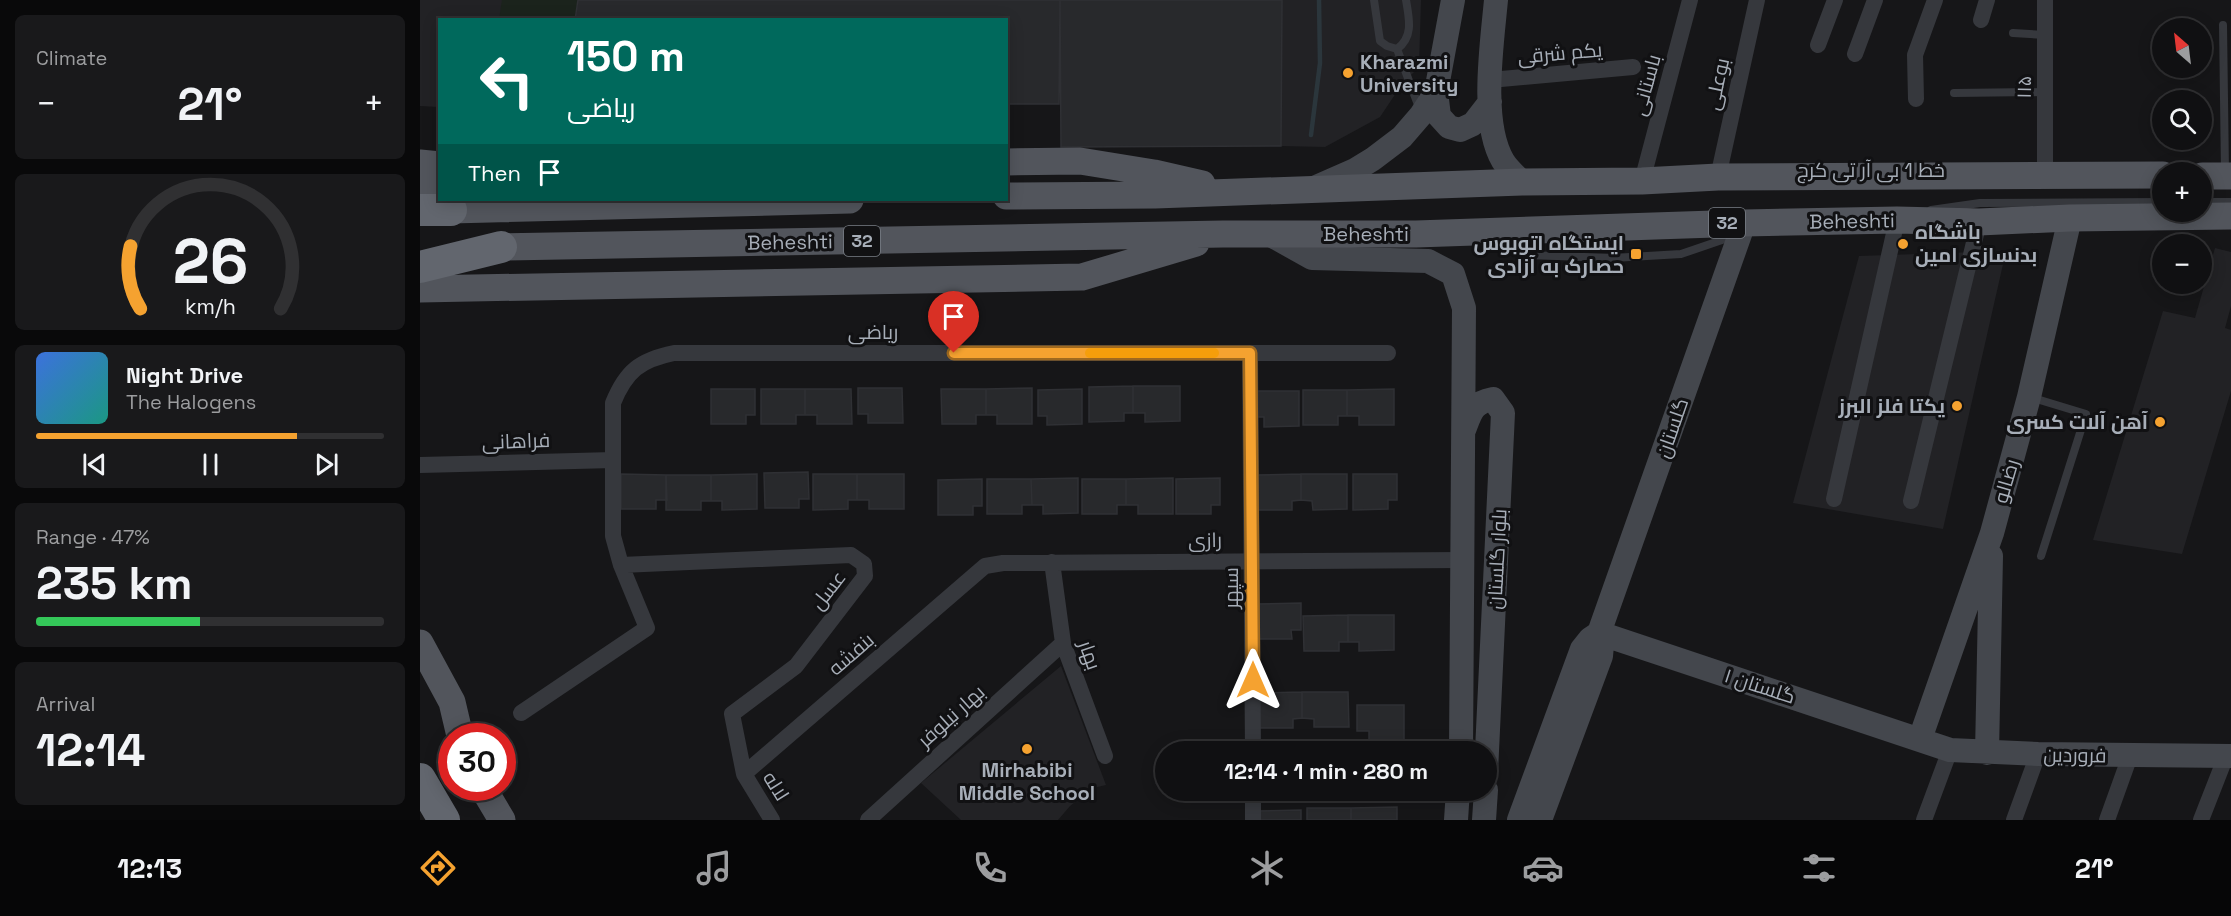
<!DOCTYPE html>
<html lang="en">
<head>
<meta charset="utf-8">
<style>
  body { margin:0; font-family:"Space Grotesk",Cairo,sans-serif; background:#19191b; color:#f1f3f6; height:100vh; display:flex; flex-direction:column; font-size:22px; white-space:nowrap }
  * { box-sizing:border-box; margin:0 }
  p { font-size:20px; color:#9c9d9f }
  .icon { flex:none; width:33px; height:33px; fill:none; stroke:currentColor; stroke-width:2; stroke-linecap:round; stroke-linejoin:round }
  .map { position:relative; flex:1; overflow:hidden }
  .sheet { display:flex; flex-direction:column; gap:15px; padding:15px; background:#09090a; width:420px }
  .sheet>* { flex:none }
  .banner { position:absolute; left:18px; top:18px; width:570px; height:183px; border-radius:0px; box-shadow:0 3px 15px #0003,0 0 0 2px #303032; background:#00695c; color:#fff; overflow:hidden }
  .needle { width:39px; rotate:332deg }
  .buttons { position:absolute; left:1732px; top:18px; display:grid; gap:12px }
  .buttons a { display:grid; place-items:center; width:60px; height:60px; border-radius:50%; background:#101012; box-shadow:0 3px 15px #0003,0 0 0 2px #303032; font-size:30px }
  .speed { position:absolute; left:18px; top:723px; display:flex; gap:12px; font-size:30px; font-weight:700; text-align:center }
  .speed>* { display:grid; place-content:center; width:78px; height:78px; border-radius:50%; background:#101012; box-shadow:0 3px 15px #0003,0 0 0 2px #303032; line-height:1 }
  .speed .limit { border:9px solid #d22; background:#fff; color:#111 }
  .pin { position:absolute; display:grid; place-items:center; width:51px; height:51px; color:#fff; margin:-62px -26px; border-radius:50% 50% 50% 0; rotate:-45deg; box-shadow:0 0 6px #0007 }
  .pin .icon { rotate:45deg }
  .me { position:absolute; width:66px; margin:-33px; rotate:0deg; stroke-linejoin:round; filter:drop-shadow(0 0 4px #0008) }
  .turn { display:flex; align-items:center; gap:21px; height:126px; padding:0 30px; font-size:27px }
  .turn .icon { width:78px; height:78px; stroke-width:2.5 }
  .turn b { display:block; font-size:42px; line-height:51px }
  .then { display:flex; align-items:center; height:57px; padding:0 30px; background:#0003; gap:12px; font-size:22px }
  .big { font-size:45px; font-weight:700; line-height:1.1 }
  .sheet .card { flex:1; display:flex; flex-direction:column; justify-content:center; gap:9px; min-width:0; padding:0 21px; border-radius:9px; background:#19191b }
  .sheet .dial { align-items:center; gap:0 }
  .dial svg { height:156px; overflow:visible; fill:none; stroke:#303032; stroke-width:7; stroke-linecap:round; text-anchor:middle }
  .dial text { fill:#f1f3f6; stroke:none }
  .song { display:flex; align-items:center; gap:18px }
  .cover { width:72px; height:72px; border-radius:9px; background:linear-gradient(135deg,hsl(220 70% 55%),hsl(170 70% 35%)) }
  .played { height:6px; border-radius:3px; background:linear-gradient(90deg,#f5a230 75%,#303032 75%) }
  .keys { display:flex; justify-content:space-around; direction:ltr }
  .heat { display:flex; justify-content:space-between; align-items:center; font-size:33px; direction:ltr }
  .charge { height:9px; border-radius:4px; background:linear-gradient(90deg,#34c759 47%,#303032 0) }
  .trip { position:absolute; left:735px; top:741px; width:342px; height:60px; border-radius:30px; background:#101012; box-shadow:0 3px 15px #0003,0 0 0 2px #303032; font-weight:700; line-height:60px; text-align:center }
  .dock { display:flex; height:96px; justify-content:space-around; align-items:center; background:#060607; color:#9c9d9f }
  .dock .icon { width:42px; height:42px }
  .dock .active { color:#f5a230 }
  .dock b { font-size:27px; color:#f1f3f6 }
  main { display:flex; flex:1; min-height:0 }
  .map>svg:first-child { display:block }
  .built { fill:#222225 }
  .green { fill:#1b231c }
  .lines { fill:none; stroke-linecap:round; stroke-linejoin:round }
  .stream { stroke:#2b363c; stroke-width:4.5 }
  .building { fill:#28292c; stroke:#2f3034; stroke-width:1.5 }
  .lane { stroke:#36383d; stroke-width:8 }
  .street { stroke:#36383d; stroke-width:16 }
  .secondary { stroke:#44474d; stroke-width:24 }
  .primary { stroke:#52555c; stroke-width:27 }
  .highway { stroke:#62666e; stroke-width:32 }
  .route-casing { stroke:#9f691f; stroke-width:15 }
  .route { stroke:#f5a230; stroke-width:10 }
  .slow { stroke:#f59e0b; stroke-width:10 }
  .poi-dot { fill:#f5a230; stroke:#111113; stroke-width:2 }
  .labels { text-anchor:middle; stroke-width:6; stroke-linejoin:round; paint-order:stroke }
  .shield { fill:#111113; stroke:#7a7f86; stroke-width:1.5 }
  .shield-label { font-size:18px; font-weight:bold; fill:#a7aeb8 }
  .street-label { font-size:20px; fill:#a7aeb8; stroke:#111113 }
  .poi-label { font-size:20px; font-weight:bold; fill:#a7aeb8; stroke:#111113; text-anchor:end }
</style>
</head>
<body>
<main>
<section class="sheet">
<div class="card"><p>Climate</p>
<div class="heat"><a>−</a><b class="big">21°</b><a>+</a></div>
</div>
<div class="card dial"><svg viewBox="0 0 100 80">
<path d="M14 69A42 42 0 1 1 86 69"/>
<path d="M14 69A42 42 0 0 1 9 37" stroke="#f5a230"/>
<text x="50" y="56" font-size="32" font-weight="700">26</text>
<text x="50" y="72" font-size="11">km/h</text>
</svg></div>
<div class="card">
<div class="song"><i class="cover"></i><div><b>Night Drive</b><p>The Halogens</p></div></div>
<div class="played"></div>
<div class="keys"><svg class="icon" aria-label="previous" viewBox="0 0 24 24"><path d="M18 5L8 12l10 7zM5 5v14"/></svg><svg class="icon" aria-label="pause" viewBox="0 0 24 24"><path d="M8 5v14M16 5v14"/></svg><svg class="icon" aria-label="next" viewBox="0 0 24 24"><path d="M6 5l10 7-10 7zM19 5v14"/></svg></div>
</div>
<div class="card"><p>Range · 47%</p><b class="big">235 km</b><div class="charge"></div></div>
<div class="card"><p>Arrival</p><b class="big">12:14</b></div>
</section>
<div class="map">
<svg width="1811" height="820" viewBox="0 0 1811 820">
  <rect width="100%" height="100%" fill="#161618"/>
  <path class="built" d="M0,0h158l-3,19 -135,1 -1,87 -19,-1z
    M862,0h139l-2,67 -17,17 -22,33 -55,30 -44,-1z
    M1795,248l16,4v54l-6,22 6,2v61l-49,163 -89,-14 70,-229 32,7z
    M1586,251l-63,278 -150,-26 66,-247z
    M641,666l45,119 -13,3 -23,18 -12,14h-97l-40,-37z"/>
  <path class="green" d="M82,0h76l-3,19 -76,1z"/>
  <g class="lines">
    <path class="stream" d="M891,135l9,-72 -1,-63"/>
  </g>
  <path class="building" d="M158,0h482l-1,104h-53v-84h-431z
    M640,0h222l-1,146 -220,1z
    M713,386h47v35l-35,1v-9h-12z
    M713,386v27h-9v8l-35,1v-35z
    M438,388h44l1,35h-35v-9h-10z
    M612,388v36h-35v-9h-11v-26z
    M291,389h44v26h-9v9h-35z
    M341,389h44v26h-9v9h-35z
    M385,389h46l1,35h-35v-9h-12z
    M521,389h45v26h-10v9h-34z
    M662,389v35l-35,1v-9h-9v-26z
    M974,389v36h-35v-9h-12v-26z
    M883,390h44v26h-9v9h-35z
    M832,391h47v35l-35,1v-10h-12z
    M388,472l1,27h-10v9h-34l-1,-35z
    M201,474l45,1 1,25h-11v9h-35z
    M337,474v35l-35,1v-9h-11v-26z
    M393,474h44v26h-9v9l-35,1z
    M437,474h47v35h-35v-9h-12z
    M881,474v26l-9,1v9h-35l-1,-35z
    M881,474h46v35l-34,1 -1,-9 -11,-1z
    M933,474h44v26h-9v9l-35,1z
    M246,475h45v26h-10v9h-35z
    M658,478v35l-35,1v-9h-11l-1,-26z
    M753,478v36h-35v-9h-12v-26z
    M800,478v27h-9v9h-35v-35z
    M562,479v27h-9v9h-35v-35z
    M567,479h44l1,26h-10v9h-35z
    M662,479h44v26h-9v9h-35z
    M881,603v27h-10l1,9h-35l-1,-35z
    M928,615h46v35l-35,1v-9h-11z
    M928,615v27h-9v9h-35l-1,-35z
    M882,692v26l-9,1v9h-35v-35z
    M882,692h46l1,35h-35v-8l-12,-1z
    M937,705h47v35h-35v-9h-12z
    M977,807v13h-46v-12z
    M887,808h44v12h-44z
    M881,810v10h-44v-9z"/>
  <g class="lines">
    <path class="lane" d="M954,0l6,41 7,5 10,3c17,-12 12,-31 9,-49
      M1803,25l2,147
      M1593,33l33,2
      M977,49l23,61
      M1534,93l91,-1
      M1782,202h29
      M1511,210l49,-7 183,-1
      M1069,241l38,14 86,3 68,-4 41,-14 10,-8
      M1610,397l56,17 -45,142"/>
    <path class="street" d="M1561,20l6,-20
      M1398,45l17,-45
      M1435,54l20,-54
      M1070,80l143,-13
      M1496,99l-1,-44 20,-55
      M1625,175v-175
      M1298,177l39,-177
      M1222,181l48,-181
      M830,353l3,399
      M0,465l193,-5
      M1414,499l63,-279
      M1491,501l68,-279
      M632,562l11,81 42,113
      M201,565l230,-10 13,9 1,12 -69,90 -64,48 12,60 28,46
      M101,713l126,-85 -26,-63 -8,-29v-133c13,-32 27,-43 61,-50h714
      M324,774l241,-208 18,-3 459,-3
      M833,790v30
      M448,820l195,-177
      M1504,820l26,-70
      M1594,820l24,-66
      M1687,820l23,-64
      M1781,820l25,-64"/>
    <path class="secondary" d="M1076,0c-4,44 -16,122 7,161 5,8 13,15 19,21
      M1016,92l3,24 10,11 11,3 13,-6 17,-22
      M894,188l41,-18 18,-11 29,-22 19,-22 15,-23 17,-92
      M849,234l43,24 116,3 25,13 11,34 -3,444
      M1044,430c7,-18 8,-27 29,-31l10,14 -17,359
      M1179,633l351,117 88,4 193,2
      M1500,739l72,-206 37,-136 41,-179
      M1567,753l4,-197
      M1036,820l2,-30
      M1064,820l2,-30
      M1099,820l63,-171 8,-10 9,-6
      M1120,820l61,-164 1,-11 -3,-12 145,-410"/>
    <path class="primary" d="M586,162l74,-1 74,12 48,11
      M0,163l20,2
      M1782,176h29
      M0,189l20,2
      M586,196l149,-1 367,-13 120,-1 76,-4 445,-2
      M31,210l399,-10
      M81,247l722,-13h193l328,-11 153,-3 82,2 91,-4 161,-2
      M0,289l662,-12 114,-34
      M0,643l32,59 8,34
      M63,788l19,32"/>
    <path class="highway" d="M0,210h31
      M0,267l81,-20
      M0,779l24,41"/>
  </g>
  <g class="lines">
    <defs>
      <path id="route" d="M534,353h296l3,327"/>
    </defs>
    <use href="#route" class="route-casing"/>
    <use href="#route" class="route"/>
    <path class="slow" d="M670,353h124"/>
  </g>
  <g class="poi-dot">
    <circle cx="928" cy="73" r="6"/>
    <circle cx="1483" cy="244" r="6"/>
    <rect x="1210" y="248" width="12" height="12" rx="3"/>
    <circle cx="1537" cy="406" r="6"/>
    <circle cx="1740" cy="422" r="6"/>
    <circle cx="607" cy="749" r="6"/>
  </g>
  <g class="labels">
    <g class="shield">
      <rect x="1289" y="208" width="36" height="30" rx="4.5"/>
      <rect x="424" y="226" width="36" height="30" rx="4.5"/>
    </g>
    <g class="shield-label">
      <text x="1307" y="229">32</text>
      <text x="442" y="247">32</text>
    </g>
    <g class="street-label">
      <text transform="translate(1140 53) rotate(-5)" y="7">یکم شرقی</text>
      <text transform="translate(1297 84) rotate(-78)" y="7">بوعلی</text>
      <text transform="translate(1226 85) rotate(-75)" y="7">باستانی</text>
      <text transform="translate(1604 87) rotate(-89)" y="7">۱۱۵</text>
      <text x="1451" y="177">خط 1 بی آر تی کرج</text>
      <text transform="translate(1432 221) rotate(-1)" y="7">Beheshti</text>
      <text x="946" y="241">Beheshti</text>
      <text transform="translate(370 242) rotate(-1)" y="7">Beheshti</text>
      <text x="453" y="339">ریاضی</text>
      <text transform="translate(1252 428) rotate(-71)" y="7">گلستان</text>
      <text transform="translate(96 441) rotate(-2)" y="7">فراهانی</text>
      <text transform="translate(1586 481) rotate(-74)" y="7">رضالو</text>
      <text transform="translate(785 540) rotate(-1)" y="7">رازی</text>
      <text transform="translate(1077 559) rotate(-87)" y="7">بلوار گلستان</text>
      <text transform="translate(811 588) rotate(-90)" y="7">سپهر</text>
      <text transform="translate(408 590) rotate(-52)" y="7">عسل</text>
      <text transform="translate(431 654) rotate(-41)" y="7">بنفشه</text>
      <text transform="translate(670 655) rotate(71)" y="7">بهار</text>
      <text transform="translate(1340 686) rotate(18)" y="7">گلستان ۱</text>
      <text transform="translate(531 716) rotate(-42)" y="7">بهار نیلوفر</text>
      <text transform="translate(1655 755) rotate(1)" y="7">فروردین</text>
      <text transform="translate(356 786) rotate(58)" y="7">لاله</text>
    </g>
    <g class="poi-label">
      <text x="940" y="69" text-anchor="start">Kharazmi<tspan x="940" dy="23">University</tspan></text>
      <text x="1495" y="239" text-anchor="start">باشگاه<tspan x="1495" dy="23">بدنسازی امین</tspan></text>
      <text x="1204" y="250">ایستگاه اتوبوس<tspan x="1204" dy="23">حصارک به آزادی</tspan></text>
      <text x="1525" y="413">یکتا فلز البرز</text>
      <text x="1728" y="429">آهن آلات کسری</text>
      <text x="607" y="777" text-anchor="middle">Mirhabibi<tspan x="607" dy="23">Middle School</tspan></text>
    </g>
  </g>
</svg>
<div class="buttons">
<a><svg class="needle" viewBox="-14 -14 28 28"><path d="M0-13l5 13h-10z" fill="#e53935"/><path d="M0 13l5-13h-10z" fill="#9c9d9f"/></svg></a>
<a><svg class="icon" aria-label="search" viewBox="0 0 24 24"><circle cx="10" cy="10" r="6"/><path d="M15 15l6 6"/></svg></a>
<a>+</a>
<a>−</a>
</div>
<div class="speed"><div class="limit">30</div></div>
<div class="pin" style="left:534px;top:353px;background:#d93025"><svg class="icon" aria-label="arrive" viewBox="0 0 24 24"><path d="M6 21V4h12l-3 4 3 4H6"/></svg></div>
<svg class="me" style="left:833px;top:680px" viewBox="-20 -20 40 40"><path d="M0-17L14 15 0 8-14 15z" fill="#f5a230" stroke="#fff" stroke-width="4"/></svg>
<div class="trip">12:14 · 1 min · 280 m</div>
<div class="banner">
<div class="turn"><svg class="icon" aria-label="left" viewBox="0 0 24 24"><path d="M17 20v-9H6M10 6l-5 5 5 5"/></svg><div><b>150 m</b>ریاضی</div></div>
<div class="then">Then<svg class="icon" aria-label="arrive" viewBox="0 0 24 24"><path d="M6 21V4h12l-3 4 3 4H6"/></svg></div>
</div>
</div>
</main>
<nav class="dock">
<b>12:13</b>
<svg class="icon active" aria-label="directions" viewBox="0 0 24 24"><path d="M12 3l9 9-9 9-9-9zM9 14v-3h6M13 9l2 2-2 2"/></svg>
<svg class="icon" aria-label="music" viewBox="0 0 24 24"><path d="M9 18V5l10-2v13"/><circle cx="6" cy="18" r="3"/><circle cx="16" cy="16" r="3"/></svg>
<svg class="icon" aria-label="phone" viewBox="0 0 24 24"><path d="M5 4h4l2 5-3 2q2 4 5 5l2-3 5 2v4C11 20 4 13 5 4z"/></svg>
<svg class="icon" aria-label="climate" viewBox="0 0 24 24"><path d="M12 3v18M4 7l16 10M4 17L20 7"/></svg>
<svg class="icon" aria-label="car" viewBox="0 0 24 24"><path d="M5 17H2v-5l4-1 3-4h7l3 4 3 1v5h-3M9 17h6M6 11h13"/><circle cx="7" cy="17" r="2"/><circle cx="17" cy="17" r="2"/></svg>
<svg class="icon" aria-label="filters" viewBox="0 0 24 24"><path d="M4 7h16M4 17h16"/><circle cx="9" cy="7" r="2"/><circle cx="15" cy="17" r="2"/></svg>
<b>21°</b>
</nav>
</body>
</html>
